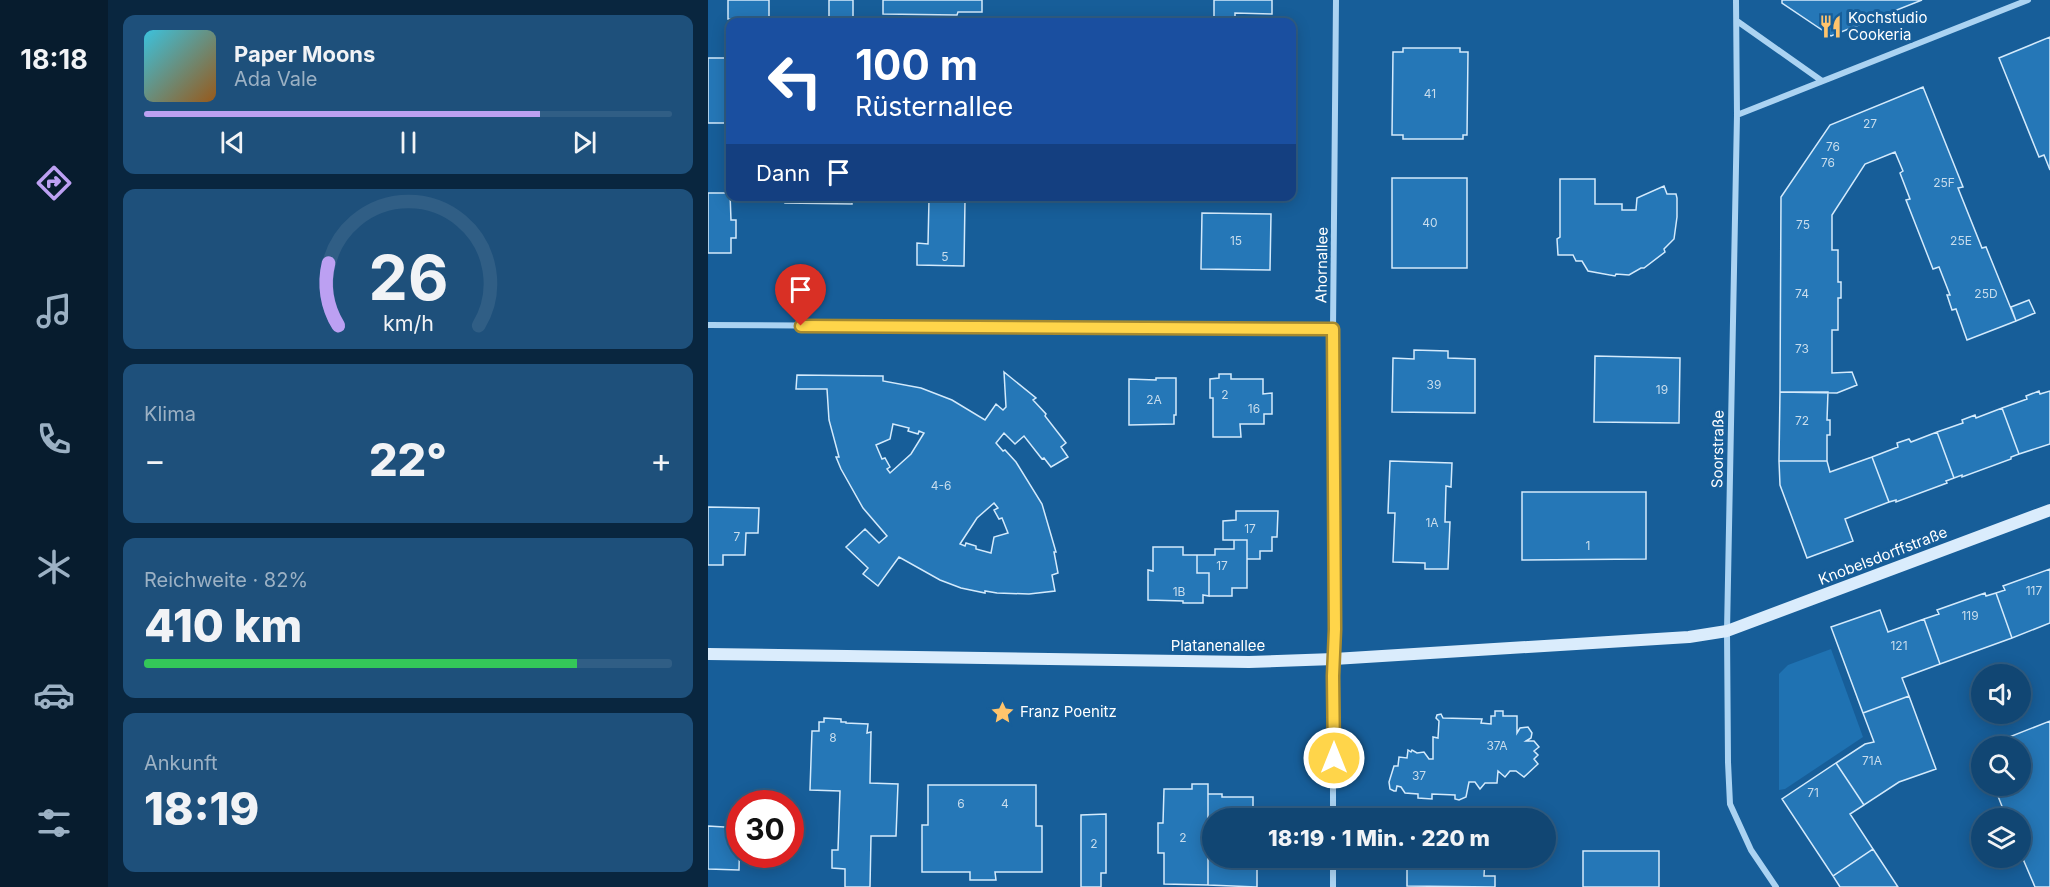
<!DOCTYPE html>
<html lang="de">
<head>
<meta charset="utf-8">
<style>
  body { margin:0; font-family:Inter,sans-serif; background:#1e507b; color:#f1f3f6; height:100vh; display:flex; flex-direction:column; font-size:22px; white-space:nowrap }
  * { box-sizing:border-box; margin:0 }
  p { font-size:20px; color:#9cb1c4 }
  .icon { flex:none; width:33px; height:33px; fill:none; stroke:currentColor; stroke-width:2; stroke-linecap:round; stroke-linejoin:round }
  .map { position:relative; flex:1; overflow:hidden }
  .side { display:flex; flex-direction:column; gap:15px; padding:15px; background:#09263f; width:600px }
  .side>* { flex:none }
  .guide { position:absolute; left:18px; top:18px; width:570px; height:183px; border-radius:12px; box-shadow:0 3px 15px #0003,0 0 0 2px #305e85; background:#1a4fa0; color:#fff; overflow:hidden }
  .fabs { position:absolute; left:1263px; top:664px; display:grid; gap:12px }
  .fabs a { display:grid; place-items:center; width:60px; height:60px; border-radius:50%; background:#114673; box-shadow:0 3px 15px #0003,0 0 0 2px #305e85; font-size:30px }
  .speed { position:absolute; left:18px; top:790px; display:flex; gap:12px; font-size:30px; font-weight:700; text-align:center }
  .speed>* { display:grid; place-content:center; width:78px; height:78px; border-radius:50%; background:#114673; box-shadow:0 3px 15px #0003,0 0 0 2px #305e85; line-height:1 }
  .speed .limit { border:9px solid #d22; background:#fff; color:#111 }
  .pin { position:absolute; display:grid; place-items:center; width:51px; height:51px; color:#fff; margin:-62px -26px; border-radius:50% 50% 50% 0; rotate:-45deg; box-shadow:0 0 6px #0007 }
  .pin .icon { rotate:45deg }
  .me { position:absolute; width:66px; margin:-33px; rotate:0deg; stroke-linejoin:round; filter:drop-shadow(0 0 4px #0008) }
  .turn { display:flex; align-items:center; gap:21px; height:126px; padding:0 30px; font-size:27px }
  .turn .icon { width:78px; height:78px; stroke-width:2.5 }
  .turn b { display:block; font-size:42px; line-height:51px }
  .then { display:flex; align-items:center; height:57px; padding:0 30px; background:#0003; gap:12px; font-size:22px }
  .big { font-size:45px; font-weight:800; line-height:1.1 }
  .side .widget { flex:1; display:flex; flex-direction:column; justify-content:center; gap:9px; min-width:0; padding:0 21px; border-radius:12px; background:#1e507b }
  .side .dial { align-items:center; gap:0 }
  .dial svg { height:156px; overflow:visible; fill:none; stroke:#305e85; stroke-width:7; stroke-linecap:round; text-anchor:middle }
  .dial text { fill:#f1f3f6; stroke:none }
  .song { display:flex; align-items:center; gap:18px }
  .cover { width:72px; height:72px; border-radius:9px; background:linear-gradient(135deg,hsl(190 70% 55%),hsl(30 70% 35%)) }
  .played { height:6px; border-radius:3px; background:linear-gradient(90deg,#bca0f2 75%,#305e85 75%) }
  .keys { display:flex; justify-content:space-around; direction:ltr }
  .heat { display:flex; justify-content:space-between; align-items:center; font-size:33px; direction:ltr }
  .charge { height:9px; border-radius:4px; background:linear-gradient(90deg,#34c759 82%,#305e85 0) }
  .trip { position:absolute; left:494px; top:808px; width:354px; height:60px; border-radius:30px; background:#114673; box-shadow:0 3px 15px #0003,0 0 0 2px #305e85; font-weight:800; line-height:60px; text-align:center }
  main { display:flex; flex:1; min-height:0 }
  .dock { display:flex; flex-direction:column; width:108px; justify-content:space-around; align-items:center; background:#071c2e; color:#9cb1c4 }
  .dock .icon { width:42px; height:42px }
  .dock .current { color:#bca0f2 }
  .dock b { font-size:27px; color:#f1f3f6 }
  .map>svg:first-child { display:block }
  .green { fill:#1f72b2 }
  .building { fill:#2577b7; stroke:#d3eafc; stroke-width:1.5; fill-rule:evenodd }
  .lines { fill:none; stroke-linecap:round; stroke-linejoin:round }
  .street { stroke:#abd3f2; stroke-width:6 }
  .secondary { stroke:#daecfc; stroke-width:12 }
  .route-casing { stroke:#a68a30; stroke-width:15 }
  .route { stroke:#ffd54a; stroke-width:10 }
  .labels { text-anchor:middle; stroke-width:6; stroke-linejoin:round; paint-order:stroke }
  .number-label { font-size:12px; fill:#c8dded }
  .poi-label { font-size:15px; fill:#fff; stroke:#175e99; text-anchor:start }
  .street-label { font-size:15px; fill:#fff; stroke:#175e99 }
</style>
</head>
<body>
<main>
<nav class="dock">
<b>18:18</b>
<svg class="icon current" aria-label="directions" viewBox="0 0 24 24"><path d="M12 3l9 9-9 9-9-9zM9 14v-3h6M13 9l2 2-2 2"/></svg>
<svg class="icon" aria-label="music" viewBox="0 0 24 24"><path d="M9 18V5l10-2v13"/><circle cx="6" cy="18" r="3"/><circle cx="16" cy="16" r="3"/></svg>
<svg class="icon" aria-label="phone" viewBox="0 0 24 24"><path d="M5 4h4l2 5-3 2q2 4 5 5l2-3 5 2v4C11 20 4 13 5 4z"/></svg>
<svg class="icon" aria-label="climate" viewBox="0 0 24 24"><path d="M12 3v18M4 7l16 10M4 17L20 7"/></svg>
<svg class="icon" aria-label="car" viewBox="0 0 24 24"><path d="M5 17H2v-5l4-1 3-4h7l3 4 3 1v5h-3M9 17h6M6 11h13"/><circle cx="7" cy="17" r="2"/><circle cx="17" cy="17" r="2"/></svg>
<svg class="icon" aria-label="filters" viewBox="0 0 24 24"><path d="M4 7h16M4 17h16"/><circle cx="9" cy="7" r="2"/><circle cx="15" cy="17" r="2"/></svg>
</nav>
<section class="side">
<div class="widget">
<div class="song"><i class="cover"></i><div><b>Paper Moons</b><p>Ada Vale</p></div></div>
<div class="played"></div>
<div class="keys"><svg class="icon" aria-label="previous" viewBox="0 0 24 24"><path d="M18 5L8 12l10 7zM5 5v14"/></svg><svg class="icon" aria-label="pause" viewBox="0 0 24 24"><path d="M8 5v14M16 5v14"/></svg><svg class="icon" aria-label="next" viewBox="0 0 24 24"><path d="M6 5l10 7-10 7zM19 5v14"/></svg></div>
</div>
<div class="widget dial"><svg viewBox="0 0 100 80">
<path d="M14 69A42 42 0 1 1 86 69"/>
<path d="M14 69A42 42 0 0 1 9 37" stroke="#bca0f2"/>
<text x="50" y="56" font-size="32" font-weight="700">26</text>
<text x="50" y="72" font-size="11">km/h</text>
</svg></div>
<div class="widget"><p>Klima</p>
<div class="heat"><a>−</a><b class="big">22°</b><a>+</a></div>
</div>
<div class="widget"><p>Reichweite · 82%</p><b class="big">410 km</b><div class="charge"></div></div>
<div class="widget"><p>Ankunft</p><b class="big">18:19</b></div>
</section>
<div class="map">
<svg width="1342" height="887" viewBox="0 0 1342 887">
  <rect width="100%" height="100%" fill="#175e99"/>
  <path class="green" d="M1123,649l32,88 -78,52 -6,1v-116l9,-9z"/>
  <path class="building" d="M20,0h41v19h-41z
    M121,0h24v22h-24z
    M175,0h99v12h-24l-1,3 -74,-1z
    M506,0h58v14l-37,-1v9h-21z
    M1074,0h140l-91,36 -49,-33z
    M1342,37v133l-6,-15 -5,2 -40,-99z
    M695,48h57v4h8l-1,83h-4v4h-60v-4h-11l1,-83h10z
    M0,58h22v65h-22z
    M1215,87l40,100 -5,1 24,60 4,-1 30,74 -49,19 -11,-31 -4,1 -5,-15h3l-11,-28 -6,2 -27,-69 4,-1 -10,-26 3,-2 -8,-19 -30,12 -33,51v35h6v32h3v16h-3v32h-6v43l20,-1 5,13 -20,8 -57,-1 1,-195 49,-72z
    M684,178h75v90h-75z
    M852,179h35v25h27v6h14l1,-12 27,-12 3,8h9l1,4v19l-3,22 -10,10 1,3 -21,16h-3l-12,7 -13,-1 -1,2 -27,-5 -6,-10h-6l-3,-6h-15l-1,-16 3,-2z
    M0,193h22l1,27h5v18h-5v15h-23z
    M77,196h67v8l-67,-1z
    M221,199l36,1 -1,66 -47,-1v-22l11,1z
    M494,213l69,1 -1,56 -69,-1z
    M1321,300l6,13 -19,8 -5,-14z
    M706,350l34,1v7l27,1v54l-83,-1 1,-54 21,1z
    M887,356l85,2 -1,65 -85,-1z
    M296,372l32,26 -3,2 13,14 -1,2 21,27 -5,4 7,10 -17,10 -7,-9 -2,1 -18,-23 -9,8 -11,-11 -8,10 7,8 2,-1 11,12 26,42 14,48h-2l4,21 -6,2 3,16 -26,3 -32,-1 -12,-2v2l-24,-5 -21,-8 -41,-23 -21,29 -15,-12 5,-6 -22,-21 19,-18 14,14 8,-7 -24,-28 -22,-39 -5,-12h3l-10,-37 -2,-31h-31l1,-14 86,1v5l38,7 31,12 33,20 11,-16 7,6 3,-3zM185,424l16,4 -1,3 10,3 1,-3 5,2 -13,21 -21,19 -3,-4 3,-2 -5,-9 -3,1 -6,-14 14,-6zM286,503l4,5 -4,2 5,9 3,-1 6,15 -14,4 -3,16 -15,-4v-3l-10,-3 -1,3 -5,-2 17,-26z
    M511,374h12v5h32v15l9,-1v21h-8v10h-24l1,13h-28v-39h-3v-19l9,-1z
    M448,378h20v37h-2v9l-45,1v-46l27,1z
    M1331,391l1,3 10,-3v53l-31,10 -17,-46 25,-9 -1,-3z
    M1072,392h48l-1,28h3v15h-3v26h-48z
    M1294,408l17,46 -8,3v2l-49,18v-2l-8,3 -17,-46 26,-9 -1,-3 13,-5 1,3z
    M1229,432l17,46 -8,3 1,2 -51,19v-2l-7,2 -17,-45 26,-10 -1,-4 12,-4 2,3z
    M1164,457l17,45 -44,17 8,22 -46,17 -27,-73 -1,-24h48l3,11z
    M682,461l62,2 -1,24 -5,-1 -1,36h5l-2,47h-23v-6l-32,-1 2,-49h-7z
    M814,492h124v67l-124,1z
    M0,507l51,1 -1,25h-12l-1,22h-22v10h-15z
    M528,511h42l-1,26h-5v14h-12v8h-13v-19h-24v-19l13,-1z
    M526,540h13v48h-15v8h-23v-23h-12v-18h18v-6h19z
    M445,547h30v8h14v18h12v23l-6,-1v8h-20v-2l-35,-1v-30l5,1z
    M1342,569v54l-38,15 -16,-45 9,-3 -2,-4z
    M1277,593l1,3 10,-3 16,45 -72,26 -16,-45 15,-5 -2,-4z
    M1172,610l8,22 36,-13 16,45 -38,14 7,18 -46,17 -32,-86z
    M1201,696l27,73 -37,13 -35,23 -28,-42 29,-19 9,-2 -11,-29z
    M787,711h8v5h14v17l3,-5 8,-1 4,6 -1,5 -5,3h8l5,6 -5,4 4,4 -4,4 4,5 -14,13 -8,-6h-6l-5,6 -7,-6 -1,12h-12l-5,6 -5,-7h-6l-3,15 -7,3 -4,-1v-4l-23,-1v5l-14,-1v-4l-13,-1 -4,-6 -4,-1 -1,5h-2l-4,-2 -1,-7 5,-16h4l1,-9 8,1 1,-8 3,2 1,-2 5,3 7,-1 5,7h4v-22l5,1 1,-17 -3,-3 1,-3 4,-1 2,4 39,1 -1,4 10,1v-8h4z
    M116,718l17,1v3h5v1l22,1 -1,9 4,-1 -1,51 28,1 -2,52h-25l-1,51h-25v-18l-13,-1v-18h6l2,-59 -30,-1 2,-59h7v-9h5z
    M1342,721v166h-15l-15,-35v-33h-13l-13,-33h26v-39h-36z
    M1128,763l28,42 -14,9 23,35 -40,27 -51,-77z
    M484,784h16v101l-44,-1v-31h-6v-30h5l1,-34h28z
    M220,785h108v41h6v46h-47l1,8h-26v-8h-48v-47h6z
    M500,794h14v3h31v11h4v11h-45v39h45v29l-49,-2z
    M398,814v59h-5v14h-20v-72z
    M0,826l32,2 -1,42 -31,-1z
    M1165,849l25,38h-58l-7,-11z
    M875,851h76v36h-76z
    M699,858h78l-1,18h11v11l-88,-1z"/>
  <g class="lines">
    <path class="street" d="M1028,0l1,115 -10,516 1,131 2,42 21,46 25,37
      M1029,21l85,60
      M1029,115l291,-115
      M0,325l625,4
      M625,819v-139l2,-51 -2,-300 3,-329
      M625,887v-29"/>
    <path class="secondary" d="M0,654l541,8 85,-3 355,-22 38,-6 323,-121"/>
  </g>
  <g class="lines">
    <defs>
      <path id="route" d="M93,326l532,3 2,300 -2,47 1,82"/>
    </defs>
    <use href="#route" class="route-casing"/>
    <use href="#route" class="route"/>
  </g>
  <defs>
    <symbol id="restaurant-bare" viewBox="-9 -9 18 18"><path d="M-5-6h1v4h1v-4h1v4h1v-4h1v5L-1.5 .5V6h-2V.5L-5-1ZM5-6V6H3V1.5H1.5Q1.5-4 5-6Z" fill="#ffc46c" stroke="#175e99" stroke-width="2.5" paint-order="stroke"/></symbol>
    <symbol id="sight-bare" viewBox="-9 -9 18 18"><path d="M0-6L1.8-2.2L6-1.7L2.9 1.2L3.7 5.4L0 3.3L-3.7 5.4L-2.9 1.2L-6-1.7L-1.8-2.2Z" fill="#ffc46c" stroke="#175e99" stroke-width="2.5" paint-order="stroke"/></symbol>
  </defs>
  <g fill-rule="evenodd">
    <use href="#restaurant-bare" x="1106" y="10" width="33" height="33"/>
    <use href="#sight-bare" x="278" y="696" width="33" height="33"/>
  </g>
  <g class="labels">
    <g class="number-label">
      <text x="722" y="98">41</text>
      <text x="1162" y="128">27</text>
      <text x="1125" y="151">76</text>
      <text x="1120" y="167">76</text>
      <text x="1236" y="187">25F</text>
      <text x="722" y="227">40</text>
      <text x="1095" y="229">75</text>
      <text x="528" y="245">15</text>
      <text x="1253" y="245">25E</text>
      <text x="237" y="261">5</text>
      <text x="1094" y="298">74</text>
      <text x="1278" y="298">25D</text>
      <text x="1094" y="353">73</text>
      <text x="726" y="389">39</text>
      <text x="954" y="394">19</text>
      <text x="517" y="399">2</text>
      <text x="446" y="404">2A</text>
      <text x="546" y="413">16</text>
      <text x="1094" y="425">72</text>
      <text x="233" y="490">4-6</text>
      <text x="724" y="527">1A</text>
      <text x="542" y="533">17</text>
      <text x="29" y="541">7</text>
      <text x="880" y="550">1</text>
      <text x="514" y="570">17</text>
      <text x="1326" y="595">117</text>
      <text x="471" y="596">1B</text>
      <text x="1262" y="620">119</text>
      <text x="1191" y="650">121</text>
      <text x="125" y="742">8</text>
      <text x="789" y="750">37A</text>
      <text x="1164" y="765">71A</text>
      <text x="711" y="780">37</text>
      <text x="1105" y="797">71</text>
      <text x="253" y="808">6</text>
      <text x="297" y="808">4</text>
      <text x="475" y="842">2</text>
      <text x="386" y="848">2</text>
    </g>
    <g class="poi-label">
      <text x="1140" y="23">Kochstudio<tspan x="1140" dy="17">Cookeria</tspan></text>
      <text x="312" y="717">Franz Poenitz</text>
    </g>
    <g class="street-label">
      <text transform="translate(614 265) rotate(-89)" y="5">Ahornallee</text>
      <text transform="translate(1010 449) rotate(-89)" y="5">Soorstraße</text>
      <text transform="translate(1175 556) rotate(-21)" y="5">Knobelsdorffstraße</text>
      <text x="510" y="651">Platanenallee</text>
    </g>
  </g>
</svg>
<div class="fabs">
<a><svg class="icon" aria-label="sound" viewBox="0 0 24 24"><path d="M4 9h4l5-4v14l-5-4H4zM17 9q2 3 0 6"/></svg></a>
<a><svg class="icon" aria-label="search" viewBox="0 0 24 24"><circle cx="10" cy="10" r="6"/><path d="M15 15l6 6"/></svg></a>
<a><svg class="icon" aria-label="layers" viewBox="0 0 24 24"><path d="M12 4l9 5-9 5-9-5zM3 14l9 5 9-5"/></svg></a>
</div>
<div class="speed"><div class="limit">30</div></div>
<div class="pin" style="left:93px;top:326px;background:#d93025"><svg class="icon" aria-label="arrive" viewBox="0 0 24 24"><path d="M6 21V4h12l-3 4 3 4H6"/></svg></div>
<svg class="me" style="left:626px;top:758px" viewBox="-20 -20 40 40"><circle r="17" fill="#ffd54a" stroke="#fff" stroke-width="3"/><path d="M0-11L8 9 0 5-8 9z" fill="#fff"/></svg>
<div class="trip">18:19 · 1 Min. · 220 m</div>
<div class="guide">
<div class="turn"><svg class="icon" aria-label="left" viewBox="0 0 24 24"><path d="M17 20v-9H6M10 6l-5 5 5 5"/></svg><div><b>100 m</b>Rüsternallee</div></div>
<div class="then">Dann<svg class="icon" aria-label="arrive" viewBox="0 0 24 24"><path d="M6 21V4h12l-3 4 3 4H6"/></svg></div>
</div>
</div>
</main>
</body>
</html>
